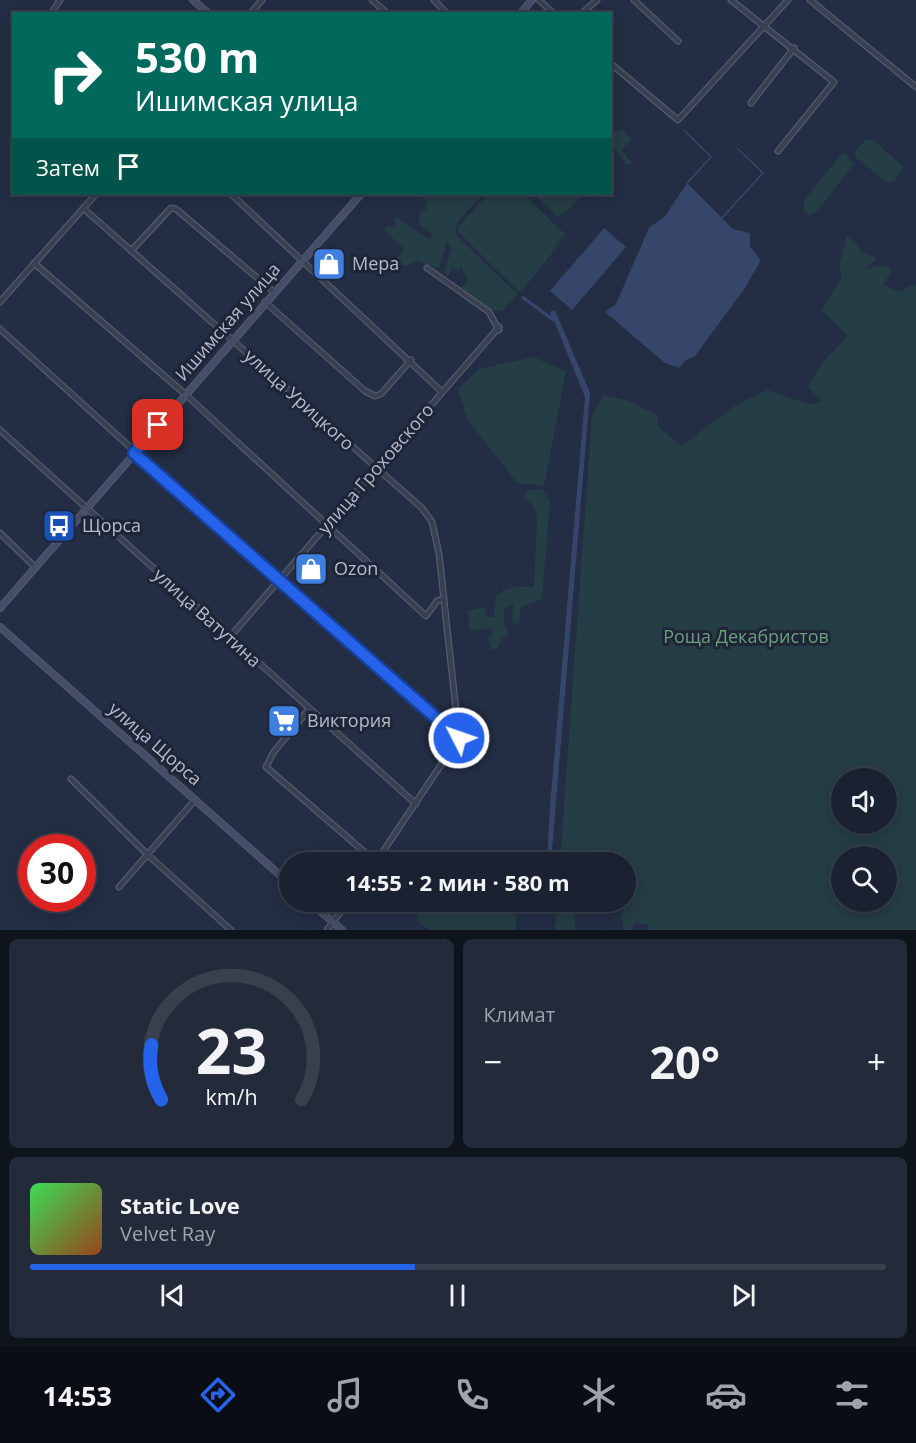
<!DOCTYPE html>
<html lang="ru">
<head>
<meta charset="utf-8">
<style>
  body { margin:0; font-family:"Open Sans",sans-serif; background:#232a3a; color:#f1f3f6; height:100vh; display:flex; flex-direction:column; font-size:22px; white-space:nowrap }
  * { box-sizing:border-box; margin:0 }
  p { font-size:20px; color:#9fa4ac }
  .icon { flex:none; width:33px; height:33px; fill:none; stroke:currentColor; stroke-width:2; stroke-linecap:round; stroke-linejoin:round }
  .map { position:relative; height:930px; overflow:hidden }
  .panel { display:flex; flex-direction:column; gap:9px; padding:9px; background:#0e131c; flex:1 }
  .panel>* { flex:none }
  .hud { position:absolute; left:12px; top:12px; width:600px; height:183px; border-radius:0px; box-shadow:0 3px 15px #0003,0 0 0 2px #383f4d; background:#00695c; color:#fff; overflow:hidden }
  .tools { position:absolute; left:831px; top:768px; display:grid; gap:12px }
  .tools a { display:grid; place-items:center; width:66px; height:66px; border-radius:50%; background:#1a2232; box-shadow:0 3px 15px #0003,0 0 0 2px #383f4d; font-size:30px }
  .speed { position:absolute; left:18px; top:834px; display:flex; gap:12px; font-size:30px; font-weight:700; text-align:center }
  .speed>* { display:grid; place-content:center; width:78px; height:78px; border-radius:50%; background:#1a2232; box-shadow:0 3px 15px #0003,0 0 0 2px #383f4d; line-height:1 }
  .speed .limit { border:9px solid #d22; background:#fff; color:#111 }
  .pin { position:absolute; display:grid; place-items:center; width:51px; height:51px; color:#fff; margin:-26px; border-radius:12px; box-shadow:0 3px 9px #0006 }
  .me { position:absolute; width:66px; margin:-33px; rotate:311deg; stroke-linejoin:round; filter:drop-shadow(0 0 4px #0008) }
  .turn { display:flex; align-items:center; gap:21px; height:126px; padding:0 24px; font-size:27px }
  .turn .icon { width:78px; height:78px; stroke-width:2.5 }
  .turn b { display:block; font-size:42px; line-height:51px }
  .then { display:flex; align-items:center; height:57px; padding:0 24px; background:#0003; gap:12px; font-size:22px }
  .big { font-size:45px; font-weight:700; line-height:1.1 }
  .panel .tile { flex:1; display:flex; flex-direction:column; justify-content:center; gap:9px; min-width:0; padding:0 21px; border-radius:9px; background:#232a3a }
  .panel .dial { align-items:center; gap:0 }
  .dial svg { height:156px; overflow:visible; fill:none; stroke:#383f4d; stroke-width:7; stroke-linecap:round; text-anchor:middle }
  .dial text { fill:#f1f3f6; stroke:none }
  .song { display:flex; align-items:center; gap:18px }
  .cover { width:72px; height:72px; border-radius:9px; background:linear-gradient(135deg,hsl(130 70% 55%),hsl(20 70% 35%)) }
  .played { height:6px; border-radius:3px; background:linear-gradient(90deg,#2563eb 45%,#383f4d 45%) }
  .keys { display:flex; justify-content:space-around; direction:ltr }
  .heat { display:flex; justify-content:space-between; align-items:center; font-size:33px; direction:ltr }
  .panel .tiles { flex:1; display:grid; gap:9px; grid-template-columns:1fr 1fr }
  .tile:last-child { grid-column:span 2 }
  .trip { position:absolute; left:279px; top:852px; width:357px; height:60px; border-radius:30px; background:#1a2232; box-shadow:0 3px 15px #0003,0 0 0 2px #383f4d; font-weight:700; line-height:60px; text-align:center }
  .tab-bar { display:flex; height:96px; justify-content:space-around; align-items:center; background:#0a0e14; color:#9fa4ac }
  .tab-bar .icon { width:42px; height:42px }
  .tab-bar .on { color:#2563eb }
  .tab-bar b { font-size:27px; color:#f1f3f6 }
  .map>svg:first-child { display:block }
  .green { fill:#253d44; fill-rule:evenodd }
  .water { fill:#36466b }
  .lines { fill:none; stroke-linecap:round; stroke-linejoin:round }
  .stream { stroke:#36466b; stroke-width:1.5 }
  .street-casing { stroke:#535b6c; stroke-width:7 }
  .secondary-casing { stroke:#535b6c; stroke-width:8 }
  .street { stroke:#384052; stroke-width:4.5 }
  .secondary { stroke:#454e66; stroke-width:6 }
  .route-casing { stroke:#184099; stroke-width:15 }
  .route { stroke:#2563eb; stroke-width:10 }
  .labels { text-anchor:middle; stroke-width:6; stroke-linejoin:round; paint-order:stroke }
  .poi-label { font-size:18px; fill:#b5bbcc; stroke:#1d2537; text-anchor:start }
  .street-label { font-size:18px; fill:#b5bbcc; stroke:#1d2537 }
  .park-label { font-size:18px; fill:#6a9f7c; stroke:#1d2537 }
</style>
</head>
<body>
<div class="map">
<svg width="916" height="930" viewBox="0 0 916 930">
  <rect width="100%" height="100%" fill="#232d43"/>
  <path class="green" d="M622,129l9,10 -9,11 10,13 -5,2 -16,-20 -1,-12z
    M872,139l32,28 -10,15 -6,1 -32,-25 -1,-6 10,-12z
    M845,153l9,12c-17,17 -26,38 -44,51l-7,-7 1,-9 35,-43z
    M420,194h65c-10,10 -30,25 -30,40l63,60 -16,17 -10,-1 -31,-19 -1,-3 8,-7 -7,-15 -3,5 -5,-4 -5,10 -4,-6 8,-22 -5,-7 -8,27 -21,-9 -12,6 -6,-2 -4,-6 8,-9 -20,-19 2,-4 9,1v-11l34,23 3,-5 -13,-10 1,-11 6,-4 1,-7z
    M488,194h35l42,40 -14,17 16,-16 -47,58 -62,-61v-5z
    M534,194h49l-16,17 -10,5z
    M847,235l10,9 3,7 17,7 -10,11 17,-4 8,5 -9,15 18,7 11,-8 4,2v644h-269l2,-5 -15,-2 -2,7h-9v-8l-3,-6 7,-12 -13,-1 -6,5 -10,-3 -23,9v16h-20l2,-28h69v-40h-66l32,-447 12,-20 25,6 28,14 1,11 23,20 55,-41 31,-15 44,15 11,-4 -14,-14 14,-24 26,-27 -27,-26 21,-32 -3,-10zM842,778h44v46h-44zM842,856h44v46h-44z
    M534,357l32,15 -22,114 -27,-3 -50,-64 -9,-31 21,-19z
    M542,489l8,12 -8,98 -21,8 -2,17 -7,-1 1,-19 -9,5v14l5,12 -7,3 -5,11h-6l-3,-11 5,-5 -3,-5 -20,3 -2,-20 16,-4 2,10h8l2,-21c12,-11 23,-9 38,-9l3,-69 -3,-11 -11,-11 5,-6z
    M425,902h36l5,6 8,-6h67v6l-22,-4 -3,2v24h-87l-13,-10 4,-16z"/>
  <path class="water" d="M687,183l46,46 17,4v14l11,13 -16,28 -50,68 -9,4 -7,8 -14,-5 -60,-51 11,-8 33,-76 16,-12z
    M604,228l22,19 -54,63 -22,-19z
    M522,295l29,21 -1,-4 5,-2 35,83 -39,469h-4l3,-56 35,-409 -30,-74 -33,-24z"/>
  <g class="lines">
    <path class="stream" d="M684,130l27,27 -24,26
      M722,218l41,-45 -25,-24"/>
    <defs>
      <path id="street" d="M372,0l16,14
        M434,0l13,14
        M539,0l15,14
        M634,0l44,41
        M731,0l103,82 -56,69
        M810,0l106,87
        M51,14l9,-14
        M250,14l12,-14
        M581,14l16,-14
        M610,63l68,57 110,-120
        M751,103l43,-55
        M231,194l211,198
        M83,208l339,300 10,14 7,32 20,184 -83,124
        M131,251l40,-43 5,1 98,83
        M34,263l151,131 241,222 11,-15 7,-3
        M427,268l62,44 10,18
        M0,302l96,-108
        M265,302l100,89 10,5 6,-2 30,-34
        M0,329l279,253 180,156
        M0,430l416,374
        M0,533l35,34
        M229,638l270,-311
        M309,709l-36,44 -7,14 110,95
        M71,779l77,76 83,75
        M119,887l76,-87
        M327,930l21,-28"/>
      <path id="secondary" d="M193,0l16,14
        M520,14l12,-14
        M0,608l361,-414
        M0,627l290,257
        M310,902l32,28"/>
    </defs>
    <use href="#street" class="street-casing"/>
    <use href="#secondary" class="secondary-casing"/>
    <use href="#street" class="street"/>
    <use href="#secondary" class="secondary"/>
  </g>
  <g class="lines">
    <defs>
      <path id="route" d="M158,425l-24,28 325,285"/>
    </defs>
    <use href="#route" class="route-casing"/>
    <use href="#route" class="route"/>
  </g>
  <defs>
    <symbol id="shop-square" viewBox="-11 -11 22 22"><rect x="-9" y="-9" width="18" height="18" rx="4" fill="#3f7fe0" stroke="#1d2537"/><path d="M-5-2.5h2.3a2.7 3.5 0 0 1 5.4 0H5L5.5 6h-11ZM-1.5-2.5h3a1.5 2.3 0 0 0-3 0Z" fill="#fff"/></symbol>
    <symbol id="bus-square" viewBox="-11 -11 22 22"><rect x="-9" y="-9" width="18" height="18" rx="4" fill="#1a4fb4" stroke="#1d2537"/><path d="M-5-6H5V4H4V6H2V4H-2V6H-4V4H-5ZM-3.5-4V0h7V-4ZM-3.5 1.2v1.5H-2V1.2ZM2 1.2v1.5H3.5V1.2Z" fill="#fff"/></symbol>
    <symbol id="supermarket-square" viewBox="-11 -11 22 22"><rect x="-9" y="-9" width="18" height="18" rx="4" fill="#3f7fe0" stroke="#1d2537"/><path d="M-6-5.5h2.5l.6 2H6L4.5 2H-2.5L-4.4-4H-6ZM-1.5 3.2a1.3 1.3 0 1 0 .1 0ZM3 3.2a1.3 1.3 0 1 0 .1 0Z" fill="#fff"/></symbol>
  </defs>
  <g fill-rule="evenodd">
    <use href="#shop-square" x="310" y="245" width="38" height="38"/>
    <use href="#bus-square" x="40" y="507" width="38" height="38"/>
    <use href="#shop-square" x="292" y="550" width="38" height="38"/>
    <use href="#supermarket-square" x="265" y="702" width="38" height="38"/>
  </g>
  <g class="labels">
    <g class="poi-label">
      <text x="352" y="270">Мера</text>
      <text x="82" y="532">Щорса</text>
      <text x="334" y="575">Ozon</text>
      <text x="307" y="727">Виктория</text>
    </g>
    <g class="street-label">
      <text transform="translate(228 322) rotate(-49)" y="6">Ишимская улица</text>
      <text transform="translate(299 400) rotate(42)" y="6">улица Урицкого</text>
      <text transform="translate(376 469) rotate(-49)" y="6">улица Гроховского</text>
      <text transform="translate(207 618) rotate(42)" y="6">улица Ватутина</text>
      <text transform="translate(155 744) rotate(41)" y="6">улица Щорса</text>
    </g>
    <g class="park-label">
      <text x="746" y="643">Роща Декабристов</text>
    </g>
  </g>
</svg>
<div class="tools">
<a><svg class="icon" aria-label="sound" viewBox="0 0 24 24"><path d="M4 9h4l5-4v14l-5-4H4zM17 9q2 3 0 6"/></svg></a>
<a><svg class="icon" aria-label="search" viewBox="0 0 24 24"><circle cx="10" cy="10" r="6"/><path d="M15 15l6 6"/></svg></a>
</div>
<div class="speed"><div class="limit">30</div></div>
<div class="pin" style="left:158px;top:425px;background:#d93025"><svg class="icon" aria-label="arrive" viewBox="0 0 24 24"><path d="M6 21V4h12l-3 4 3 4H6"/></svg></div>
<svg class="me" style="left:459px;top:738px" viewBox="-20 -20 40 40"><circle r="17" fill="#2563eb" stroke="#fff" stroke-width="3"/><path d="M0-11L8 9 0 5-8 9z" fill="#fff"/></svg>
<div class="trip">14:55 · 2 мин · 580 m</div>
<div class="hud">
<div class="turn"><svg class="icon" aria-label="right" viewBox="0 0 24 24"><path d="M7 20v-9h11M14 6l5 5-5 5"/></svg><div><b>530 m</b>Ишимская улица</div></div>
<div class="then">Затем<svg class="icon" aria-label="arrive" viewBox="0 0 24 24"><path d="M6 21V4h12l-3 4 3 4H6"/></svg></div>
</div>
</div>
<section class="panel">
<div class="tiles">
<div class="tile dial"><svg viewBox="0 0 100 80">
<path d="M14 69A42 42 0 1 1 86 69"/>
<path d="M14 69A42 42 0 0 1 9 41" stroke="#2563eb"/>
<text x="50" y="56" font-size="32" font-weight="700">23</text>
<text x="50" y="72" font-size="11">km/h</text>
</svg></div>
<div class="tile"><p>Климат</p>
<div class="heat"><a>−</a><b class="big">20°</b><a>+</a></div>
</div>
<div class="tile">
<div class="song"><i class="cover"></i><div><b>Static Love</b><p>Velvet Ray</p></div></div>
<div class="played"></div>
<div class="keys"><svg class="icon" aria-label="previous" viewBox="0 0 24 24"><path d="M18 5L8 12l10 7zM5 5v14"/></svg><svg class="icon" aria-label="pause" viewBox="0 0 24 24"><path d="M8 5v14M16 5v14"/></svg><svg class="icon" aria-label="next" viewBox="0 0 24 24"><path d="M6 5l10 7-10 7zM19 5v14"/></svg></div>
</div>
</div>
</section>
<nav class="tab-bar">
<b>14:53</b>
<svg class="icon on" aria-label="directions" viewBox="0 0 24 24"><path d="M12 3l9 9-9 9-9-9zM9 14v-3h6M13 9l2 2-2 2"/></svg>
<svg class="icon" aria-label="music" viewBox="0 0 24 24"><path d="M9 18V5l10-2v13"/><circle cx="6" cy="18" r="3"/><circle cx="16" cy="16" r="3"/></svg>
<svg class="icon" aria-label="phone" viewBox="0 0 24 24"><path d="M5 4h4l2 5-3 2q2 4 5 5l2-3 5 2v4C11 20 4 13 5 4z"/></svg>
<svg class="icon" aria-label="climate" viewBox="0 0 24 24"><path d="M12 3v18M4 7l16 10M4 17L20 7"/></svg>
<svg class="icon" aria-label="car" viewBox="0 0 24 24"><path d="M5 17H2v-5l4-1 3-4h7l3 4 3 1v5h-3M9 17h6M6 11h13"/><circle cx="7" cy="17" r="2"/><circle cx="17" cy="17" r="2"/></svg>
<svg class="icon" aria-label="filters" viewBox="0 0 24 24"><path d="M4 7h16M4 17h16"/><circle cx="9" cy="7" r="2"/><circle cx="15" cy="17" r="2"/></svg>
</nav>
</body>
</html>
